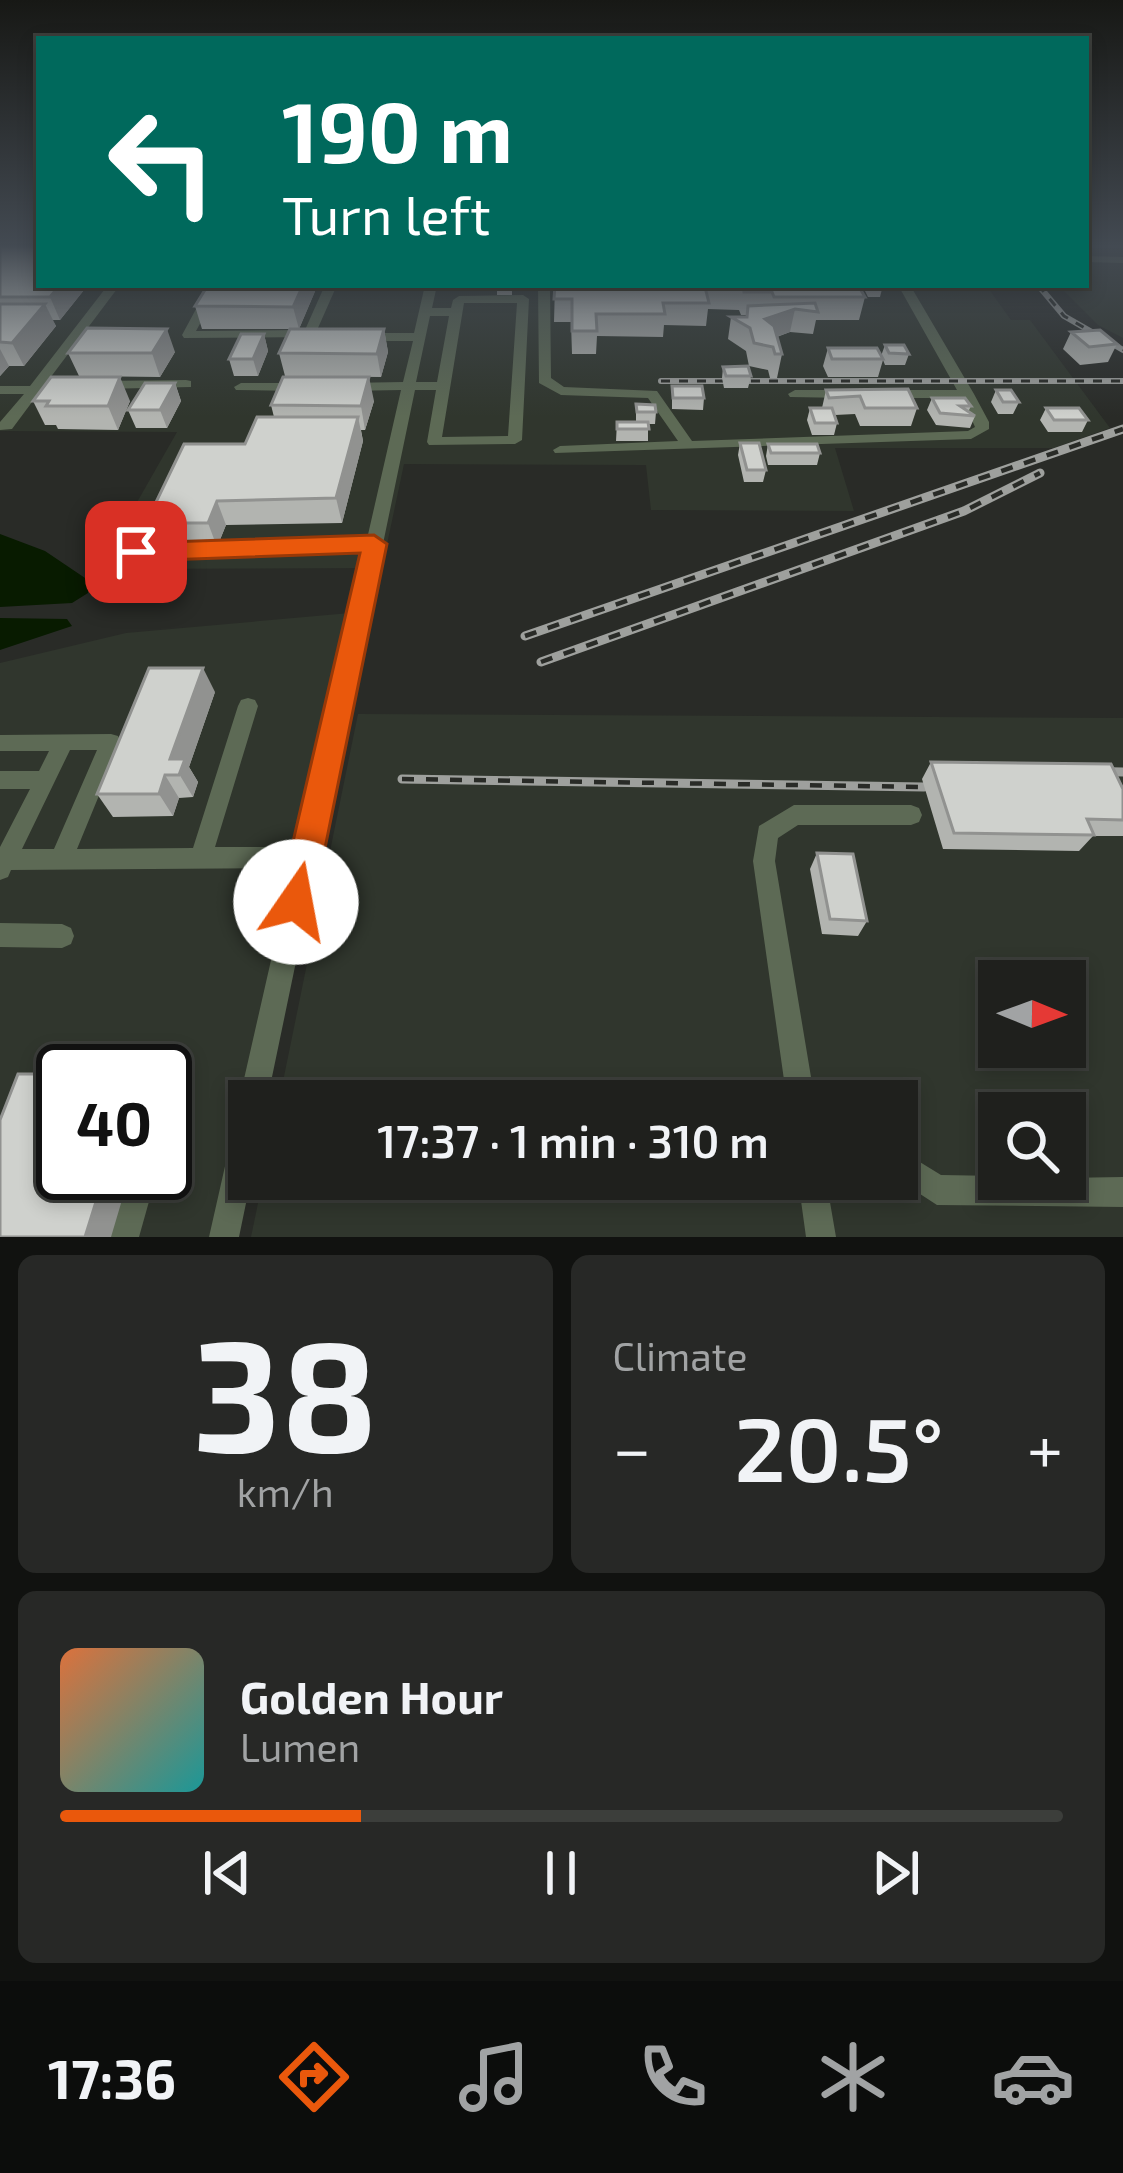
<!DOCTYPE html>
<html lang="en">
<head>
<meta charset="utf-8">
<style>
  body { margin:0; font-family:"Exo 2",sans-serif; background:#272826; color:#f1f3f6; height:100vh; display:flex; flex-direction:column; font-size:45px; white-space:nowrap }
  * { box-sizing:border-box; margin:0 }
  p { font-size:39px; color:#a1a3a4 }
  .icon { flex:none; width:66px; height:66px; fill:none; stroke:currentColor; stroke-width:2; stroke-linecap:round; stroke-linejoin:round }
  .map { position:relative; height:1237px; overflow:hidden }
  .drawer { display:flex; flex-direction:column; gap:18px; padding:18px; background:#111210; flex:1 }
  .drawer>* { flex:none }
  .top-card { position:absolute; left:36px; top:36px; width:1053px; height:252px; border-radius:0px; box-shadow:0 6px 18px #0003,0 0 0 3px #3c3e3b; background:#00695c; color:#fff; overflow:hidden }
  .needle { width:78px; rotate:91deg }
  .fabs { position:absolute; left:978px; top:960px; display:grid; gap:24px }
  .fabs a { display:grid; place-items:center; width:108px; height:108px; border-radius:0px; background:#1f201d; box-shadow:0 6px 18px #0003,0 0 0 3px #3c3e3b; font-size:60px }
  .speed { position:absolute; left:36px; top:1044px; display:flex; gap:24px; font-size:60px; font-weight:700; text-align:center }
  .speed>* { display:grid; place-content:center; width:156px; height:156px; border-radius:50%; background:#1f201d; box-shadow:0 6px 18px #0003,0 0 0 3px #3c3e3b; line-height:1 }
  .speed .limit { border:6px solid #111; border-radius:18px; background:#fff; color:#111 }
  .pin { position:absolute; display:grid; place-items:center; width:102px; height:102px; color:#fff; margin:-51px; border-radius:24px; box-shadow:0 6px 18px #0006 }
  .me { position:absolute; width:132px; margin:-66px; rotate:12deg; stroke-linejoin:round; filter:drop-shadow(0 0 9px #0008) }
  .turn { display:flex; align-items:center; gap:42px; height:252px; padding:0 48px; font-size:54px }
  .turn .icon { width:156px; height:156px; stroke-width:2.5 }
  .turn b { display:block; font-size:84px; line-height:102px }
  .big { font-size:90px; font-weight:600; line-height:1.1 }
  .drawer .widget { flex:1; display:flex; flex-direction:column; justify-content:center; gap:18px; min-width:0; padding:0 42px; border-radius:18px; background:#272826 }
  .drawer .dial { align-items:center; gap:0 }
  .dial b { font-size:156px; line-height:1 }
  .song { display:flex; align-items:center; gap:36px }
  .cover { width:144px; height:144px; border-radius:18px; background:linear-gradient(135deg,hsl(20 70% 55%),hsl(180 70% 35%)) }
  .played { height:12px; border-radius:6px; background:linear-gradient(90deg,#ea580c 30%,#3c3e3b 30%) }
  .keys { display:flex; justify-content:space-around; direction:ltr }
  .heat { display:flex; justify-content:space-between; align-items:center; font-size:66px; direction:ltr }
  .drawer .tiles { flex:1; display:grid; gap:18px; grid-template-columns:1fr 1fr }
  .widget:last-child { grid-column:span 2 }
  .trip { position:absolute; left:228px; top:1080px; width:690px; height:120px; border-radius:0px; background:#1f201d; box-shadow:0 6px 18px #0003,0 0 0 3px #3c3e3b; font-weight:600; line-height:120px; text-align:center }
  .menu { display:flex; height:192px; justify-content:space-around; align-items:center; background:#0c0d0c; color:#a1a3a4 }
  .menu .icon { width:84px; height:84px }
  .menu .active { color:#ea580c }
  .menu b { font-size:54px; color:#f1f3f6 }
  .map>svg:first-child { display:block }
  .built { fill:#30362d; fill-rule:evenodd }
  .water { fill:#081b00 }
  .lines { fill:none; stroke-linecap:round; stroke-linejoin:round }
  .minor { fill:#5d6a55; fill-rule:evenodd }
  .rail-far1-casing { stroke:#9ea09d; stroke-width:6 }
  .rail-casing { stroke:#9ea09d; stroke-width:9 }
  .rail-far1 { stroke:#292b27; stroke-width:3; stroke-dasharray:9; stroke-linecap:butt }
  .rail { stroke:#292b27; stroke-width:4.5; stroke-dasharray:12; stroke-linecap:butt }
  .wall { fill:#b2b4b0 }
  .shaded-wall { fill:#919290 }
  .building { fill:#cfd1cd; stroke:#919290; stroke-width:3 }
  .route { fill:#ea580c; stroke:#983908; stroke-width:3 }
</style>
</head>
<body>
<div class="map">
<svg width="1123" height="1237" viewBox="0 0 1123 1237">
  <rect width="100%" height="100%" fill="#292b27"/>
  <path class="built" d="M0,244l39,41h947l25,35h19l80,108 -56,20h-219l19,63 -203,-1 -5,-45 -242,-1 -22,104 -283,1 78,-137 -177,-1z
    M1086,244h37v94l-25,-13 -40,-40h28z
    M350,613l-139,624h-211v-574l126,-30zM63,1071h102v102h-102z
    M358,714l765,4v519h-872l12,-58h634v-78h-618zM999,981h66v66h-66zM999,1113h66v66h-66z"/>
  <path class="water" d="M0,534l45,17 43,29v13l-16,10 -72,4z
    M0,618l67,1 5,7 -72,24z"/>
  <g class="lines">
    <path class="minor" d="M1086,256l37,1v6l-37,-1z
      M108,285h12l-76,101 23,1v6l-29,1 -26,35 -12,1v-8l24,-28h-24v-8h30z
      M209,285h12l-25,46 109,-1 20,-45h12l-23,52 -130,1 -2,-3z
      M425,285h62l-6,3 -45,2 -4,18h19l2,-8 6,-4 64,-1 6,4 -7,141 -7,4 -86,1 -2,-3 9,-52h-21l-148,711h-18l2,78 -12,58h-30l26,-115 4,-10 4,-2 -4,-9 53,-233 -281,2 -3,7 -8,3v-33l30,-58h-30v-18h39l10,-20h-49v-16l111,-1 7,2 3,6 -44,107 116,-1 45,-142 3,-6 7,-2 7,2 3,6 -43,141h82l68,-297 -229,8 -8,-6 23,-45 8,-5 8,5 -20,39 220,-7 34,-149 -55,1 -7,-4 7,-4 57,-1 10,-41h-49l-6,-4 6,-4h50zM464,303h53l-9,133 -66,1zM430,316h19l-12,66h-21zM70,750h27l-43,99h-32z
      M538,285h12l1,93 13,9 93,4 35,50 276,-10 7,-4 -13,-29h-75l-7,-4 7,-4h70l-59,-105h12l64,109 15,28v7l-18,10 -416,14 -2,-3 7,-4 118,-5 -30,-43 -87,-3 -22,-12z
      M186,380l5,1v6l-90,2 -7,-4 7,-4z
      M241,383h59l7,4 -7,4 -64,-1 -2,-3z
      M795,390h53l7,4 -7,4 -58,-1 -2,-3z
      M794,805h117l8,3 3,7 -3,7 -8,3h-113l-20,13 -3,23 40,240h-28l-34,-240 6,-35z
      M0,923l62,1 9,4 3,8 -3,8 -9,4 -62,-1z
      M165,1085l10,4 4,11 -4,10 -10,4z
      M897,1148l44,27 58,1v3l124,-2v30l-186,-2 -40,-26z
      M129,1173h28l-18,64h-30z
      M798,1179h28l10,58h-30z"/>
    <defs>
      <path id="rail-far1" d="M1038,285l26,31 59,34
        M661,381h462"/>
      <path id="rail" d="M525,636l598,-207
        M541,662l423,-151 76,-38
        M1078,771l45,1
        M402,779l522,8"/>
    </defs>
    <use href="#rail-far1" class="rail-far1-casing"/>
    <use href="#rail" class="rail-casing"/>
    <use href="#rail-far1" class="rail-far1"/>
    <use href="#rail" class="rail"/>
  </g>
  <path class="wall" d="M0,244l39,41h49l-28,35h-8l4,6 -32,40h-15l-9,10z
    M208,285h107l1,4 -17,40h85l4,23 -7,25 -96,-1 -6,-23 11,-24h-88l-7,-23z
    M497,285h15v10h-15z
    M555,285h303l7,12 -6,23h-43l-3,14 -23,-2 -13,5 5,17 -5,24h-7l-2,-8 -19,-4 -3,-15 -18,-12 3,-22h16v-2h-6l-2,-5 -31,-1 -2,17 -42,-1 -1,12 -66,-1 -1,18h-24l-1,-32h-17z
    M862,285h21l-3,12h-12z
    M1071,332l46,12 -9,18 -28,3 -17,-16z
    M264,334l4,17 -10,25h-24l-5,-17z
    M885,345l24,9 -4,11h-20l-2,-5 -5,17h-50l-5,-11 5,-18 53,8z
    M175,352l-15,25 -81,-1 -11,-23z
    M723,367l28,9 -3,12h-24l-2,-10z
    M175,383l6,18 -14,27h-31l-8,-18z
    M672,386l32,12 -1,12 -31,-1z
    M826,390l91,18 -6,18h-51l-5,-12 -20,1 2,8 -3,12h-22l-5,-15 3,-12h12z
    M996,390l23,12 -6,12h-15l-7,-12z
    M932,398l39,8 -3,6 7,4 -5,12 -34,-3 -9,-15z
    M33,401h97l-12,29 -60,-1 -2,-4h-11z
    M374,401l-9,29h-4l2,11 -21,82 -116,2 -9,22h-60l-11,-24 99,-79 29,-27 -3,-12z
    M636,404l20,8 -1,12h-7v17h-32l1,-19h19z
    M1046,408l42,12 -6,12h-34l-8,-12z
    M740,443l26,27 -3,12h-19l-6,-27z
    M768,444l52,9 -3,12h-49l-2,-9z
    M215,692l-26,75 9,15 -5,15 -14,1 -6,18 -60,1 -16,-23z
    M931,762l192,27v47h-30l-14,15 -136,-2 -21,-70z
    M817,853l50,68 -9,15 -36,-2 -12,-65z"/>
  <path class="shaded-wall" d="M60,285h28l-28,35 -10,-23z
    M303,285h12l1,4 -17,40 -6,-22z
    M45,304l11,22 -32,40 -12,-23z
    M795,309l-5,23 -29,10 4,-23z
    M167,329l8,23 -15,25 -8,-24z
    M384,329l4,23 -7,25 -4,-23z
    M264,334l4,17 -10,25 -5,-17z
    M0,349l9,17 -9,10z
    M120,377l10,24 -12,29 -10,-24z
    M369,377l5,24 -9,29 -4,-24z
    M175,383l6,18 -14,27 -7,-18z
    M358,417l5,24 -21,82 -6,-25z
    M217,501l9,24 -9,22 -9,-24z
    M203,668l12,24 -26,75 9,15 -5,15 -23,-38z
    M165,775l14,23 -6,18 -14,-22z
    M105,1173h25l-19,64h-26z"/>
  <path class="building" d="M0,244h39v41h21l-10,12h-50z
    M208,285h95l-10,22 -98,-1z
    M497,285h15v4h-15z
    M555,285h303l7,12h-91l-2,-5h-28l-1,-5h-38l4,16h-46l2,11h-69l1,17h-25v-32h-18z
    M815,303l3,9 -23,-3 -30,10 9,7 8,28h-7l-2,-7 -19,-4 -4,-15 -19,-11h16l1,-11z
    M0,304h45l-33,39 -12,-1z
    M87,328l80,1 -15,24h-84z
    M290,329h94l-7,25 -98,-1z
    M1100,330l17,14 -28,3 -18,-15z
    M241,334h23l-11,25h-24z
    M885,345h19l5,9 -20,-1z
    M828,348h49l6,11h-51z
    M748,366l3,10h-25l-3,-9z
    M51,377h69l-12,29h-62l3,-5h-16z
    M283,377h86l-8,29 -90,-1z
    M145,383h30l-15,27h-32z
    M672,386h30l2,12h-31z
    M908,389l9,19h-52l-5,-12 -31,2 -3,-8z
    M996,390h15l8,12h-16z
    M932,398h33l6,8h-11l15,10 -35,-3z
    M636,404l19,1 1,7h-19z
    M810,408h22l5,15h-22z
    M1046,408h33l9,12h-34z
    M257,417h101l-22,81 -119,3 -9,22h-62l38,-79h61z
    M617,422h31l1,7h-32z
    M740,443h19l7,27h-19z
    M768,444h49l3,9h-49z
    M149,668h54l-33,91h15l-6,16h-14l-6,19h-62z
    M931,762l180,2 12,25v31l-36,-1 7,16 -140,-2z
    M817,853l36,1 14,67 -37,-2z
    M18,1074h45v99h42l-20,64h-85v-117z"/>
  <linearGradient id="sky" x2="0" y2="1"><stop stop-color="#171815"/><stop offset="0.59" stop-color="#434a52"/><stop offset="1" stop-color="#434a52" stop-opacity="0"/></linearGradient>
  <rect width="1123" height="417" fill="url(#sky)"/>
  <path class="route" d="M374,535l13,9 -73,358 -5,12 -13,5 -12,-5 -5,-12 81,-349 -224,8 -13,-9 13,-9z"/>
</svg>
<div class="fabs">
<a><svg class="needle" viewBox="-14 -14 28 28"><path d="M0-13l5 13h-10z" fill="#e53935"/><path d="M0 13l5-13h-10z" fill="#a1a3a4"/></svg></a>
<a><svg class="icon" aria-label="search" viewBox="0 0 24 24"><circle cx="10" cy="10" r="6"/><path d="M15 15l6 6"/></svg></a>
</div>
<div class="speed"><div class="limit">40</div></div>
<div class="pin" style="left:136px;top:552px;background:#d93025"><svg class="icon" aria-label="arrive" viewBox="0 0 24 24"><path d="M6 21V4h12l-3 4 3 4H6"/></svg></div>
<svg class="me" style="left:296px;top:902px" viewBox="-20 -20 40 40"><circle r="19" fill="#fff"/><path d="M0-13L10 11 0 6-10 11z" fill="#ea580c"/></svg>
<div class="trip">17:37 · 1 min · 310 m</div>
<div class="top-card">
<div class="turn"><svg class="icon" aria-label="left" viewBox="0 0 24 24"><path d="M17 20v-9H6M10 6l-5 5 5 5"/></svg><div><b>190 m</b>Turn left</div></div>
</div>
</div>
<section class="drawer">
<div class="tiles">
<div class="widget dial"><b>38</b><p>km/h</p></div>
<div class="widget"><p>Climate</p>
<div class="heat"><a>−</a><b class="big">20.5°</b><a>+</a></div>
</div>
<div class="widget">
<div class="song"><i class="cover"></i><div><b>Golden Hour</b><p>Lumen</p></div></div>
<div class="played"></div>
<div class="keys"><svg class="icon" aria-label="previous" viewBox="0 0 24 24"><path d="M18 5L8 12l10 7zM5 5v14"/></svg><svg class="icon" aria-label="pause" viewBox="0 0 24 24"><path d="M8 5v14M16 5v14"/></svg><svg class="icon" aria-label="next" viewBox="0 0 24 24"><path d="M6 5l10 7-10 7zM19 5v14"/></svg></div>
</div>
</div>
</section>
<nav class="menu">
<b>17:36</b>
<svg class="icon active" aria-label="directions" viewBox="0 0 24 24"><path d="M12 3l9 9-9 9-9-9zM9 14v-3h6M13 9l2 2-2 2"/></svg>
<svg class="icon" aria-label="music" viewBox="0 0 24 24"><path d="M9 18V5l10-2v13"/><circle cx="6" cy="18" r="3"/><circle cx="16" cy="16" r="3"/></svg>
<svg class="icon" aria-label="phone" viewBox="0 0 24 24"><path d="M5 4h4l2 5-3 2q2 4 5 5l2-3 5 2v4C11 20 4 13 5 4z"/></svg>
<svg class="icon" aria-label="climate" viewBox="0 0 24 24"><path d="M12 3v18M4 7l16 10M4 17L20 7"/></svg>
<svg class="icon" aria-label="car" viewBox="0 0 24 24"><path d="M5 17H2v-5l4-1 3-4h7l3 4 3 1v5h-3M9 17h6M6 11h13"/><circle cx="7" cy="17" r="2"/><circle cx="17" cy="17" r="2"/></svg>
</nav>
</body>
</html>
